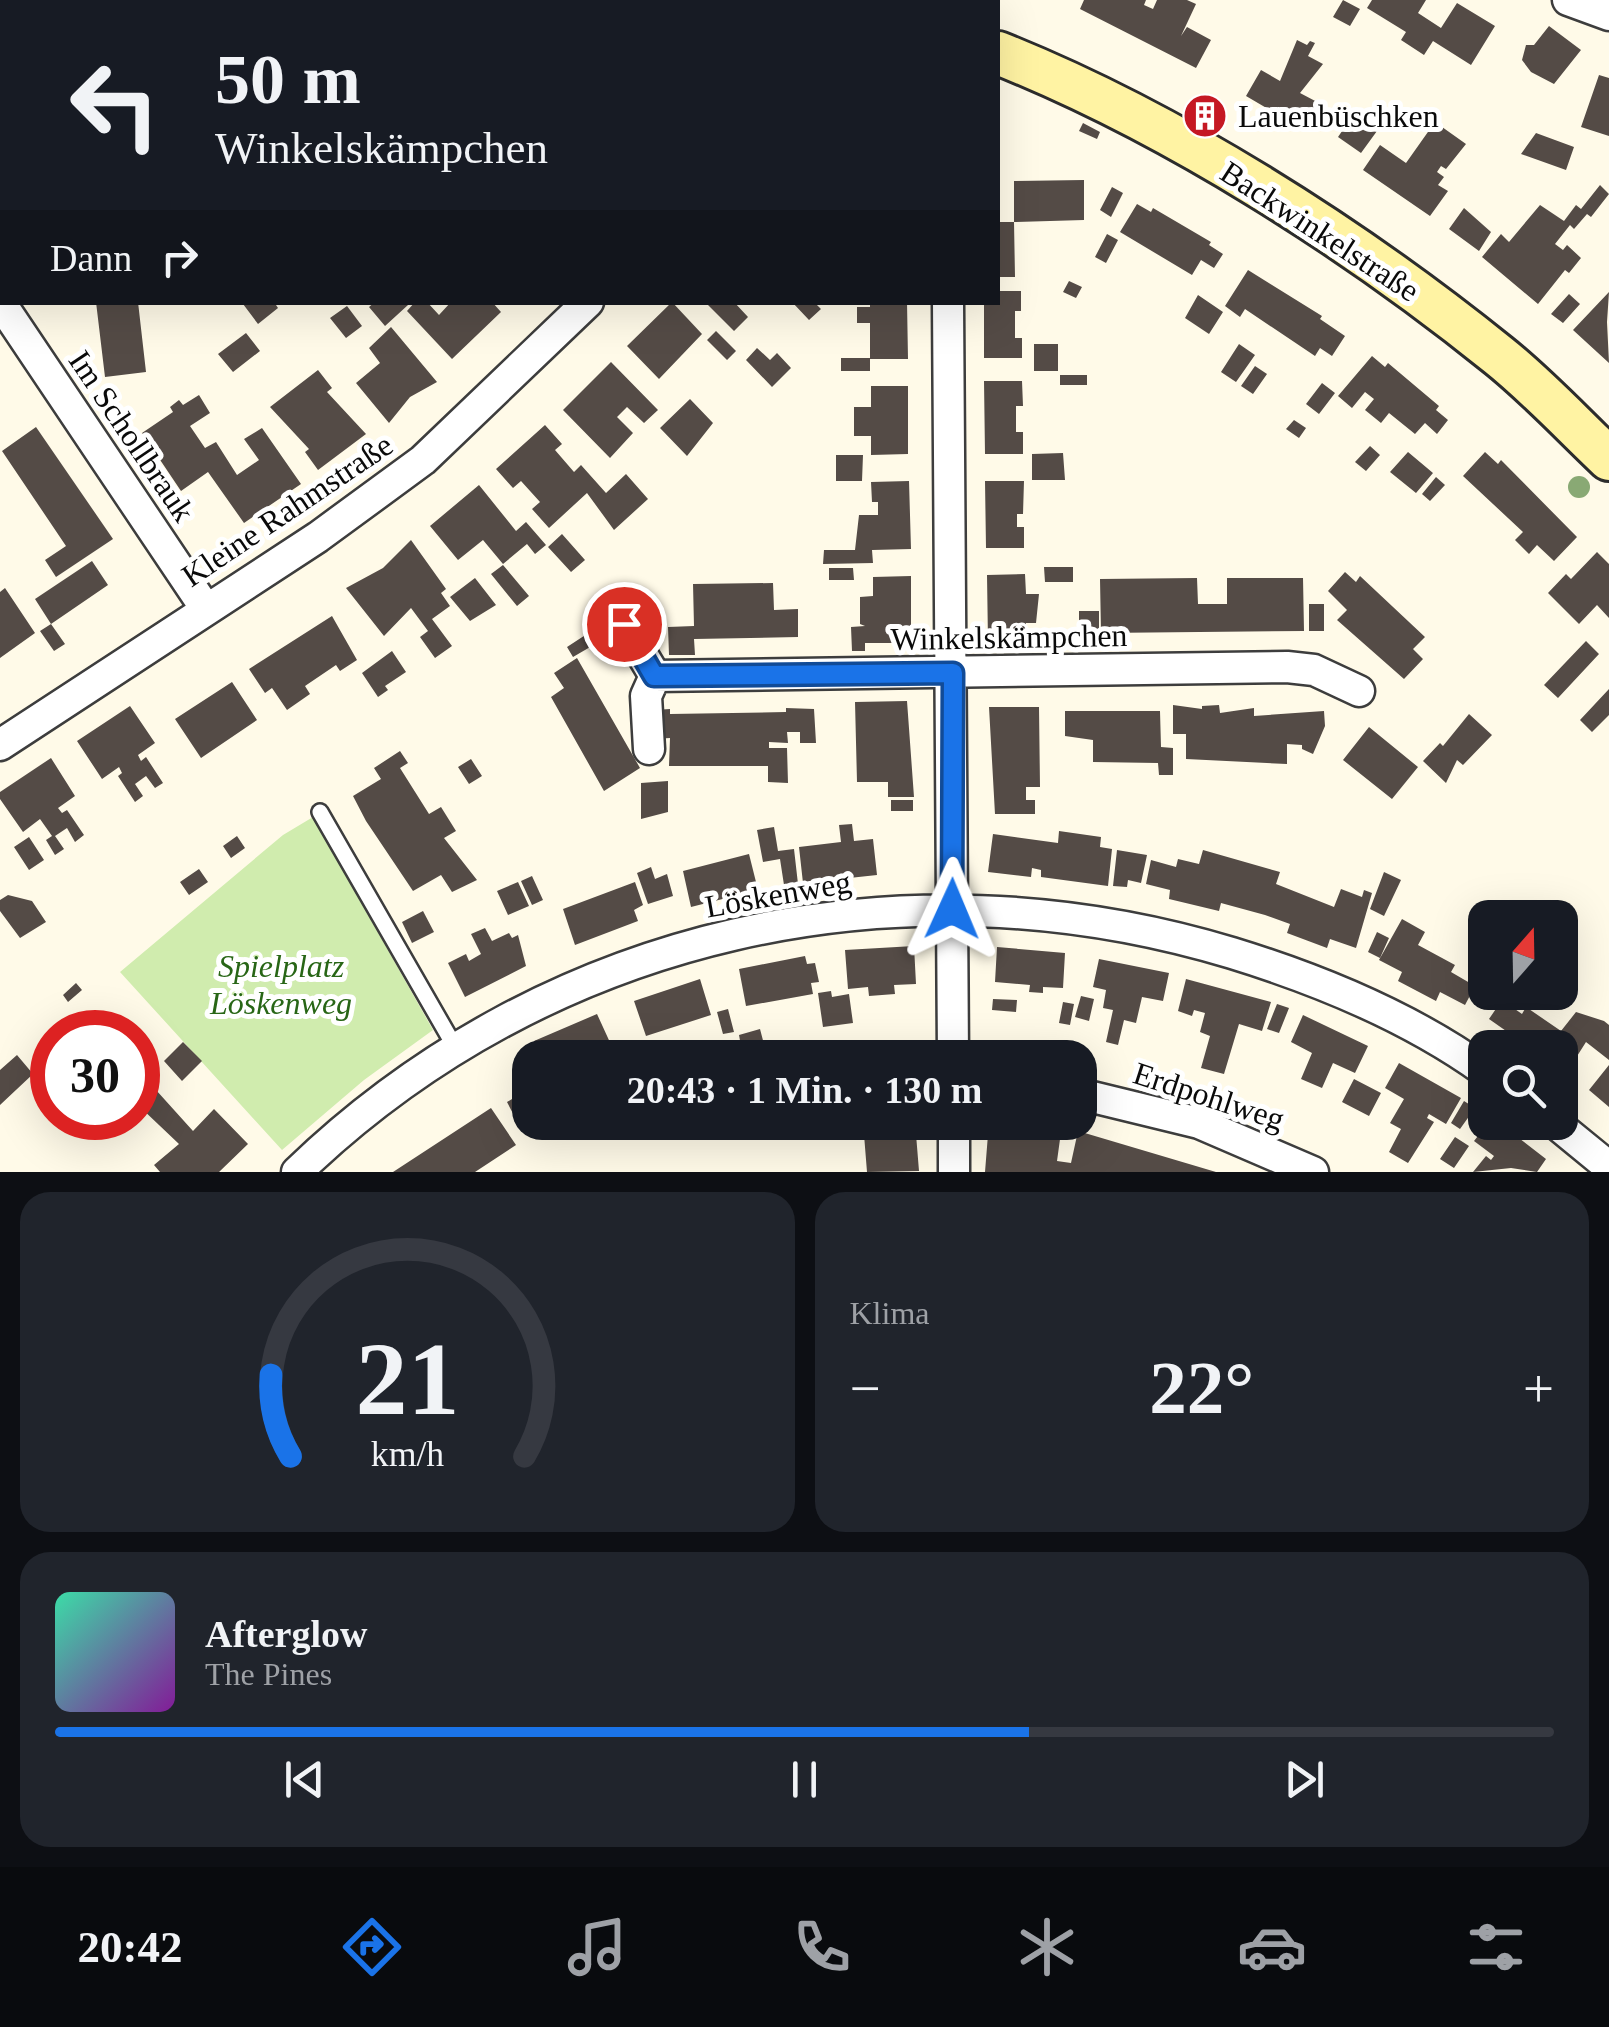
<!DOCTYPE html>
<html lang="de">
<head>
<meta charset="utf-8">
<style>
  body { margin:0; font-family:Georgia,serif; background:#20242c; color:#f1f3f6; height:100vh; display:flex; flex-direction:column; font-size:38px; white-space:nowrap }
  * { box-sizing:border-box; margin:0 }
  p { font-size:32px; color:#9ea1a6 }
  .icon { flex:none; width:55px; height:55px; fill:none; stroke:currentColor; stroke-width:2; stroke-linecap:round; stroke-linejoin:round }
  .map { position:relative; height:1172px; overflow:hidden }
  .details { display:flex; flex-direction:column; gap:20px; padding:20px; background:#0d0f14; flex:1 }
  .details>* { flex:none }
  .hud { position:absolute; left:0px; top:0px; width:1000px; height:305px; box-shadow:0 10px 40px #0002; background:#171b24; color:#f1f3f6; overflow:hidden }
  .needle { width:65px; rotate:20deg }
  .controls { position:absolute; left:1468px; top:900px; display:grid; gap:20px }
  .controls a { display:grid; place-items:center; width:110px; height:110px; border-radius:20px; background:#171b24; box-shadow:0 10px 40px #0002; font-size:50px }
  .speed { position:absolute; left:30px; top:1010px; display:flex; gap:20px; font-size:50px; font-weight:700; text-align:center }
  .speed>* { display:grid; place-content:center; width:130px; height:130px; border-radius:50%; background:#171b24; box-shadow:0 10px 40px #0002; line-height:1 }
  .speed .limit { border:15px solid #d22; background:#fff; color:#111 }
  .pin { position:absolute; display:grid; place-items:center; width:85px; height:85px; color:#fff; margin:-42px; border:5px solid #fff; border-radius:50%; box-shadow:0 2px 10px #0007 }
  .me { position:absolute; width:110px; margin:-55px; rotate:1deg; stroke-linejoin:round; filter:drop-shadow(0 0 8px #0008) }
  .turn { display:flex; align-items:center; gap:35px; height:210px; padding:0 50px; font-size:45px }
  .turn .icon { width:130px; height:130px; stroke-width:2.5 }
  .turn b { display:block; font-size:70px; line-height:85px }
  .then { display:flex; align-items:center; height:95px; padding:0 50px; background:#0003; gap:20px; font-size:38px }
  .big { font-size:75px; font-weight:700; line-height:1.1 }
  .details .card { flex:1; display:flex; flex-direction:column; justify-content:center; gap:15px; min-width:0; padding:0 35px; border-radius:30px; background:#20242c }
  .details .dial { align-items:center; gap:0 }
  .dial svg { height:260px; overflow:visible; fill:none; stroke:#363941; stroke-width:7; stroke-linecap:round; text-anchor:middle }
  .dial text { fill:#f1f3f6; stroke:none }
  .song { display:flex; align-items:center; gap:30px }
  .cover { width:120px; height:120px; border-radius:15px; background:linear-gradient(135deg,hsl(160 70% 55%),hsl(290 70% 35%)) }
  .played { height:10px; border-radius:5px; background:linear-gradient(90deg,#1a73e8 65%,#363941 65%) }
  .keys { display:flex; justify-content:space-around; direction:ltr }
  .heat { display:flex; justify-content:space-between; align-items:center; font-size:55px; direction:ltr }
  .details .tiles { flex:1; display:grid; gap:20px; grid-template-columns:1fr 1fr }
  .card:last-child { grid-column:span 2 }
  .trip { position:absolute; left:512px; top:1040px; width:585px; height:100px; border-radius:30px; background:#171b24; box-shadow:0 10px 40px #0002; font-weight:700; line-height:100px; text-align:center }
  .tab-bar { display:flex; height:160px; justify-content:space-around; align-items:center; background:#090b0e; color:#9ea1a6 }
  .tab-bar .icon { width:70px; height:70px }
  .tab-bar .selected { color:#1a73e8 }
  .tab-bar b { font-size:45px; color:#f1f3f6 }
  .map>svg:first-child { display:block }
  .green { fill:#d0ecae }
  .building { fill:#544b46 }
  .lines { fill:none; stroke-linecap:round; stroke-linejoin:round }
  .lane-casing { stroke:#3d3d3d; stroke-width:20 }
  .street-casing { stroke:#3d3d3d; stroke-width:35 }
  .secondary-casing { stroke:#2c2c2c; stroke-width:48 }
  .lane { stroke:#fff; stroke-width:15 }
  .street { stroke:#fff; stroke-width:30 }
  .secondary { stroke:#fff3a3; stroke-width:42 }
  .tree { fill:#89a974 }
  .route-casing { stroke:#114b97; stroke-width:25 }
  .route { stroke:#1a73e8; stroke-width:18 }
  .labels { text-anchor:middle; stroke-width:10; stroke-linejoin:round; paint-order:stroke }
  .poi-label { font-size:32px; fill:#0a0a0a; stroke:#fff; text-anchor:start }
  .street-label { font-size:32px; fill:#0a0a0a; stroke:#fff }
  .park-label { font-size:32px; font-style:italic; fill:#286616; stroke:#fff }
</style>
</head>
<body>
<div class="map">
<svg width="1609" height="1172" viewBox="0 0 1609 1172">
  <rect width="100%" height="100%" fill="#fffae8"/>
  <path class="green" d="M313,817l120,213 -69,50 -82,70 -162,-178 163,-137z"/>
  <path class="building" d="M1084,0h62l-2,5 9,4 4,-9h30l9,4 -15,32 6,-9 24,13 -15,28 -116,-59z
    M1343,0l17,9 -10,17 -17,-9z
    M1372,0h54l-8,13 23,15 16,-25 38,23 -24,39 -38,-24 -9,14 -23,-15 5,-8 -39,-24z
    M1549,26l32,24 -27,34 -23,-12 -9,-12 4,-15h8z
    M1297,40l10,5 3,-4 5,2 -7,13 15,8 -23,29 19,10 -15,27 -58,-34 15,-26 19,11z
    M1599,75l10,3v58l-28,-9z
    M1198,108l18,9 -4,7 -18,-9z
    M1353,115l24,16 -16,22 -23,-16z
    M1435,122l31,22 -20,25 -5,-3 -4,6 7,5 -6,8 10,6 -18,25 -67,-46 17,-25 26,18z
    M1083,123l17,9 -3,7 -18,-8z
    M1536,133l38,14 -8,23 -45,-16z
    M1084,180v40l-70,2v-41z
    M1600,185l9,9 -18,23 -4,-3 -13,15 -4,-4 -15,19 8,6 4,-5 14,13 -12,15 -4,-3 -27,34 -56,-47 19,-23 8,8 31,-37 24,16 12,-16 5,4z
    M1112,187l11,6 -12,24 -11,-7z
    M1137,204l14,8 2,-4 58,34 -2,3 14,9 -9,14 -13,-8 -9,15 -72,-43z
    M1464,208l27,24 -12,19 -30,-22z
    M998,222h16l1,55h-17z
    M1107,234l11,6 -12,23 -11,-6z
    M1248,270l74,46 -2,3 25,17 -13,20 -12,-8 -5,8 -70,-47 -5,8 -15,-11z
    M1069,281l13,6 -6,11 -13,-6z
    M998,291h23v20h-6v27h7v20h-38v-56h14z
    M1609,292l-2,30 2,41 -36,-33z
    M1569,294l11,10 -17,19 -12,-9z
    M1198,295l25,17 -14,22 -24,-16z
    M96,302h42l8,70 -41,5z
    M274,302l4,6 -20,16 -15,-20z
    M375,302h31l2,3 -23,21 -16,-19z
    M415,302h12l12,13 12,-13h41l9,10 -49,47 -45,-48z
    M672,302l30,32 -43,45 -32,-33z
    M705,302h29l14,15 -14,14z
    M792,302h22l7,7 -12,11z
    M870,302h37l1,57h-38v-36h-13v-16h13z
    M347,306l15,20 -16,12 -16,-20z
    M391,327l46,55 -27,15 -21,26 -33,-40 24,-20 -11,-15z
    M716,331l20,20 -9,9 -20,-20z
    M246,333l14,18 -27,21 -15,-18z
    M1034,344h24v27h-24z
    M1239,344l16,11 -19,27 -15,-10z
    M757,348l13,12 7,-7 14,15 -19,19 -26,-27z
    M1372,356l13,11 3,-4 51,43 -3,4 12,10 -11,14 -12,-11 -10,11 -26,-21 -8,10 -16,-13 9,-11 -9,-7 -13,16 -14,-12z
    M841,358h29v13h-29z
    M611,362l47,48 -14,13 -17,-16 -10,10 16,16 -23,25 -47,-48z
    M1255,366l12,8 -14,20 -12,-8z
    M318,370l14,18 -5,4 39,42 -48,36 -13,-18 4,-3 -39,-42z
    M1060,375h27v10h-27z
    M984,381h38l1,25h-7v26h7v22h-38z
    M1322,383l13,10 -16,21 -13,-10z
    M871,386h37v68l-37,1v-19h-17v-29h17z
    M199,395l11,18 -20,13 15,22 11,-6 21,33 22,-15 -15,-21 18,-11 39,56 -57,39 -36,-51 -27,19 -39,-58 31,-21 -3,-5 9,-7 4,5z
    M690,399l23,24 -26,33 -27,-28z
    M1294,420l12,8 -7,10 -13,-9z
    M545,425l17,19 -7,6 19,22 7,-7 25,28 20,-19 22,25 -34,31 -27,-37 -38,35 -17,-19 8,-7 -19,-21 -8,7 -17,-19z
    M36,427l77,112 -57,38 -11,-17 21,-14 -64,-95z
    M1370,446l10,9 -14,16 -11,-9z
    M1408,452l25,21 -17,20 -26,-21z
    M1485,452l13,12 3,-4 76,77 -23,24 -17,-16 -8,9 -14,-14 8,-8 -60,-56z
    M1063,453l2,27h-33v-26z
    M836,455h27l-1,26h-26z
    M1436,477l9,8 -15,16 -8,-7z
    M909,481l2,68 -39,1 1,13 -50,1 1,-14h31l4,-35h19v-13h-6l-1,-20z
    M985,481h39l-1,33h-6v13h7v21h-38z
    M479,485l37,46 10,-9 20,23 -11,9 -8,-10 -24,20 -20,-24 -25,20 -28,-34z
    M562,534l23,26 -14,12 -23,-25z
    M411,540l35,49 -5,4 9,13 -18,13 20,27 -17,12 -15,-21 8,-6 -17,-23 -27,28 -38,-48 37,-20z
    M1597,552l12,12v54l-12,-13 -18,19 -31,-31 18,-19 5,5z
    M92,561l16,24 -57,39 -16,-25z
    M503,565l26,31 -12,10 -26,-32z
    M1044,567h29v15h-28z
    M829,568h24l1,12h-25z
    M1345,572l11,10 4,-6 65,61 -12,12 10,10 -19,20 -67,-59 10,-10 -19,-19z
    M1025,574l1,20h13l-3,29h-10v20l-11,-1v8h-13v-8h-14l-1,-67z
    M911,576v67h-46v8h-13l-1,-24 14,-1 -5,-2v-27l13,-1v-19z
    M475,578l21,27 -26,16 -20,-24z
    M1197,578l1,26h29v-26h76l1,53 -203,2 -1,-54z
    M773,583l1,27 24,-1v28l-104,2 1,16h-26l-1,-28 26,-1 -1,-42z
    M5,588l30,45 -35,25v-66z
    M1309,604h15v27h-15z
    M1079,611h20v39h-20z
    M332,616l25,44 -17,11 -4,-6 -31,21 5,8 -23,16 -15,-22 -7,5 -16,-24z
    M51,624l14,20 -11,7 -14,-20z
    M590,632l7,11 -24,14 -6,-10z
    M1049,639l14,1v15h-14z
    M1586,641l13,13 -41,44 -14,-13z
    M392,651l14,21 -21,14 3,4 -10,7 -16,-24z
    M577,658l63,110 -36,23 -53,-94 13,-9 -10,-15z
    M232,682l25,38 -56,38 -26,-39z
    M1609,689v26l-17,17 -12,-12z
    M907,701l7,96h-26v-15h-31l-2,-80z
    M1173,705l29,4v-3l17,-1 1,8 34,-5v8l70,-5 1,15 -12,28 -11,-5v-4l-15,-1v20l-101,-5v-25h-13z
    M130,706l25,37 -17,12 3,6 5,-4 17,26 -8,5 -9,-12 -11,8 8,12 -8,6 -17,-26 4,-3 -3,-6 -17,12 -25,-38z
    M989,707h50l1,80h-14v13h9v14h-40z
    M786,708l28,1 2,34h-16v-11h-13l1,11 -19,-1v6h18l1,35 -20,-1v-16h-99l1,-28 -16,1v-29l16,-1v5l116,-2z
    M1065,711h95l1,36 12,1v27h-14l-1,-12 -65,-1v-22l-28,-4z
    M1469,714l23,21 -29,30 -6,-5 -11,23 -23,-22 17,-18 3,3z
    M1369,727l49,40 -26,32 -49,-39z
    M400,751l8,12 -8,5 29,46 12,-7 15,24 -12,7 33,42 -25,12 -11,-17 -28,16 -47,-70 -13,-25 28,-17 -7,-11z
    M51,758l24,38 -17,12 4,5 5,-3 17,25 -9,7 -8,-14 -12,8 9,13 -9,6 -9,-15 6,-4 -12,-17 -17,13 -23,-33v-7z
    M471,759l11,17 -13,8 -11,-17z
    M668,781v31l-27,7v-36z
    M891,800h22v11h-22z
    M852,824l2,17 19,-2 4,36 -74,8 -4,-36 42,-5 -2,-17z
    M774,827l4,24 16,-2 4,35 -14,1 -4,-26 -17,3 -6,-32z
    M1059,831l42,6 -1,10 12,2 -4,37 -67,-9v-7l-9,-2 -1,9 -43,-5 5,-38 65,9z
    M237,836l8,12 -14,10 -8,-12z
    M29,837l15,23 -15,10 -15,-23z
    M1117,850l30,5 -6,28 -13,-3 -1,7 -14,-1z
    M1203,850l77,22 -4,12 58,23 7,-18 21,8 2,-7 8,3 -16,55 -26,-9 -3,9 -40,-15 3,-9 -25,-9 -44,-12 -2,8 -50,-12 1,-9 -24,-6 5,-24 25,7 2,-8 21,5z
    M749,854l9,36 -67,17 -8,-36z
    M651,867l4,12 12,-5 6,22 -25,8 -11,-31z
    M199,869l9,13 -19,13 -9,-13z
    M1384,872l17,8 -17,36 -14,-7z
    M532,876l11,24 -11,5 -11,-24z
    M518,882l11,24 -21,9 -11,-24z
    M635,882l8,23 -9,5 4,11 -63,24 -12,-36z
    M8,895l24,6 14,21 -26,16 -20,-27v-11z
    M423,911l11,21 -22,11 -10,-21z
    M1402,919l23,13 -7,13 37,20 -4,7 24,14 -10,19 -25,-13 -4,9 -38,-20 4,-9 -23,-12z
    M485,928l7,13 17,-8 3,5 6,-3 8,31 -61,31 -17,-34 18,-9 3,7 12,-7 -10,-20z
    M1377,932l12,6 -9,20 -12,-6z
    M914,946l2,38 -22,1 1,9 -26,2 -1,-9 -20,2 -3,-39z
    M997,947l68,6 -2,35 -20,-1v6l-14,-1 1,-7 -35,-3z
    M805,956l2,8 8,-1 4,19 -8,1 2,11 -67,12 -7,-37z
    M1099,959l70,14 -6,28 -21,-4 -6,26 -12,-3 -6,25 -12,-3 7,-32 -10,-2 3,-18 -13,-3z
    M700,979l11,36 -65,21 -12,-35z
    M1186,979l85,23 -9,29 -23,-7 -15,50 -23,-6 9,-32 -10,-4 5,-19 -11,-3 -2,6 -14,-5z
    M76,983l6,7 -14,12 -5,-7z
    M831,991l1,6 17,-3 4,29 -30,4 -5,-34z
    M1081,996l13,3 -5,22 -14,-4z
    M993,999l24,1 -1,12 -24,-2z
    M1502,1000l20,14 4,-7 35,24 15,-19 28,9 5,4v35l-23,-18 -19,30 -7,-5v-19h-49l-8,-6 6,-9 -20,-14z
    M1063,1002l11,2 -4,21 -11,-2z
    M1277,1004l12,4 -10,25 -12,-4z
    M728,1009l6,23 -11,2 -6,-22z
    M597,1014l16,35 -20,9h-51l-8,-17z
    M1303,1015l65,31 -13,27 -22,-10 -11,25 -21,-9 11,-26 -21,-11z
    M760,1029l6,23 -23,5 -4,-22z
    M183,1042l19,19 -20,20 -18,-20z
    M17,1055l16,19 -33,31v-35z
    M1399,1063l62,35 -15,26 -17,-10 -2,4 7,4 -26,41 -19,-11 12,-23 -11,-6 14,-24 -19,-11z
    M1609,1065v42l-20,-17z
    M1354,1079l27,14 -12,23 -27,-14z
    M530,1088v34h6l-14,9 -15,-29z
    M156,1090l37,41 21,-22 34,35 -29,28h-59l-6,-7 25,-21 -40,-38z
    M1464,1101l11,7 -15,21 -9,-6z
    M491,1108l25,37 -41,27h-82z
    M863,1122h52l4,49 -52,1z
    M989,1122l72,10 -4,29 14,2 7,-32 138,41h-231z
    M1489,1122h9l48,37 -9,13 -26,-4 -38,4 13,-16 5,4 3,-4 -20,-15z
    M1455,1137l14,9 -15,22 -14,-9z"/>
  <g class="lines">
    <defs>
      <path id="lane" d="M320,812l135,235"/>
      <path id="street" d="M1568,0l41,15
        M0,302l206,307
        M948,302l5,756
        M624,624l31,52
        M655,676l632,-9 27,3 45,21
        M0,745l318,-208 105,-77 165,-158
        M649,749l-3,-53 9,-20
        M1080,1094l119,29 114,49
        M954,1122v50
        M1554,1122l55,45
        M297,1172c250,-241 604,-319 935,-219 88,27 178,64 253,118"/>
      <path id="secondary" d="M974,0v2
        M858,2l1,-2
        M998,53c173,69 355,185 500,302 39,31 74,69 111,104"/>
    </defs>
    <use href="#lane" class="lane-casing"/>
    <use href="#street" class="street-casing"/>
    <use href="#secondary" class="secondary-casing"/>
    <use href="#lane" class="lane"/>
    <use href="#street" class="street"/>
    <use href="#secondary" class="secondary"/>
  </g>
  <circle class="tree" cx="1579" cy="487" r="11"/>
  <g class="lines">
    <defs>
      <path id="route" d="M624,624l30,52 299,-3 -1,236"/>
    </defs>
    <use href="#route" class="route-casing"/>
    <use href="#route" class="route"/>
  </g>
  <defs>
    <symbol id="building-disc" viewBox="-11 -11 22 22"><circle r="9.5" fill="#c51823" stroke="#fff"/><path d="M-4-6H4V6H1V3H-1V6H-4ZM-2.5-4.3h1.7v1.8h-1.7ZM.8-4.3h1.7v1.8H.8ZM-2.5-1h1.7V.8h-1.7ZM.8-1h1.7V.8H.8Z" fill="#fff"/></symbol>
  </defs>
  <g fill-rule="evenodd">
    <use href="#building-disc" x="1180" y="91" width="50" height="50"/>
  </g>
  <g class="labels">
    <g class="poi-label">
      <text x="1238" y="127">Lauenbüschken</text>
    </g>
    <g class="street-label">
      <text transform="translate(1320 231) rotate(33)" y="11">Backwinkelstraße</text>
      <text transform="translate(132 436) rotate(56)" y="11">Im Schollbrauk</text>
      <text transform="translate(287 510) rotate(-34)" y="11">Kleine Rahmstraße</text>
      <text transform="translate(1009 637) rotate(-1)" y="11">Winkelskämpchen</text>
      <text transform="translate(778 894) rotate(-10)" y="11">Löskenweg</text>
      <text transform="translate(1209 1096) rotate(18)" y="11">Erdpohlweg</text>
    </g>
    <g class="park-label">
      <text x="281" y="977">Spielplatz<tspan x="281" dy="37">Löskenweg</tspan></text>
    </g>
  </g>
</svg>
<div class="controls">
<a><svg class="needle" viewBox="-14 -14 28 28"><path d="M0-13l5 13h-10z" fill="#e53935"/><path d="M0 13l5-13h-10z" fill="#9ea1a6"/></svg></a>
<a><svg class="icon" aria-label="search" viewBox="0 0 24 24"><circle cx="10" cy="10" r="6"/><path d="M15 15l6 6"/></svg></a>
</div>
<div class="speed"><div class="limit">30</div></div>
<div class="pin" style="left:624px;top:624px;background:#d93025"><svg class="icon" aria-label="arrive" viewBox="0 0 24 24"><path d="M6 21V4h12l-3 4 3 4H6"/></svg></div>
<svg class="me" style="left:952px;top:909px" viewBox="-20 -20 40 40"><path d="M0-17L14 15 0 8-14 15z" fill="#1a73e8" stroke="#fff" stroke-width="4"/></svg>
<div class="trip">20:43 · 1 Min. · 130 m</div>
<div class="hud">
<div class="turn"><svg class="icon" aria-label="left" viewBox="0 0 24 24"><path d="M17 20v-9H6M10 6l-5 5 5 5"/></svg><div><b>50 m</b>Winkelskämpchen</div></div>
<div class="then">Dann<svg class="icon" aria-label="right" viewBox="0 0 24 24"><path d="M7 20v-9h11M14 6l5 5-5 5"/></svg></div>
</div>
</div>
<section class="details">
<div class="tiles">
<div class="card dial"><svg viewBox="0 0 100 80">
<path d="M14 69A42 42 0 1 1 86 69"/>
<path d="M14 69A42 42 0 0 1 8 44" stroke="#1a73e8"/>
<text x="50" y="56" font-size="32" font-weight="700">21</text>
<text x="50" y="72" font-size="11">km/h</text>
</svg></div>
<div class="card"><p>Klima</p>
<div class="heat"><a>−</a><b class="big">22°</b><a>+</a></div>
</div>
<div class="card">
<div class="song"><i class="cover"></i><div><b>Afterglow</b><p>The Pines</p></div></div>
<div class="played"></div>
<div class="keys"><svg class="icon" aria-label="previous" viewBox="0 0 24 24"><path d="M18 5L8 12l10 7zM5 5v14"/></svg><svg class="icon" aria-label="pause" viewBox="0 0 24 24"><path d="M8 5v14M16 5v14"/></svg><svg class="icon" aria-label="next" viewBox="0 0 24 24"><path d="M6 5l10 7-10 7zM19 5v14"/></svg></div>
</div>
</div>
</section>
<nav class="tab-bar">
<b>20:42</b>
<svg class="icon selected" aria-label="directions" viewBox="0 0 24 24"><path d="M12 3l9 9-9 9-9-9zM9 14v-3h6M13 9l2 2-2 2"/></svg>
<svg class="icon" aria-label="music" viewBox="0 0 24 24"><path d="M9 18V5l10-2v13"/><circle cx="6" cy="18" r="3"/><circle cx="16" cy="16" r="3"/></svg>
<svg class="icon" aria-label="phone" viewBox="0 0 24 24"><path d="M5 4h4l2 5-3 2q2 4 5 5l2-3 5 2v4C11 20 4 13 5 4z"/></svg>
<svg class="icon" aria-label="climate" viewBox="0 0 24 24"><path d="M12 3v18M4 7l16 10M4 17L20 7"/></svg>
<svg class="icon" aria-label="car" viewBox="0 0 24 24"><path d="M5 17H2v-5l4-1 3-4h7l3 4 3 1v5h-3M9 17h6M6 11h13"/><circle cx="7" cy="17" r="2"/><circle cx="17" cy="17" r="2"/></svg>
<svg class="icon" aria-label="filters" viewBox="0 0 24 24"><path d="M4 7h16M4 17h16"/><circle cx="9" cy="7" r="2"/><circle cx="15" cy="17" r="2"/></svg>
</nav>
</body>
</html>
